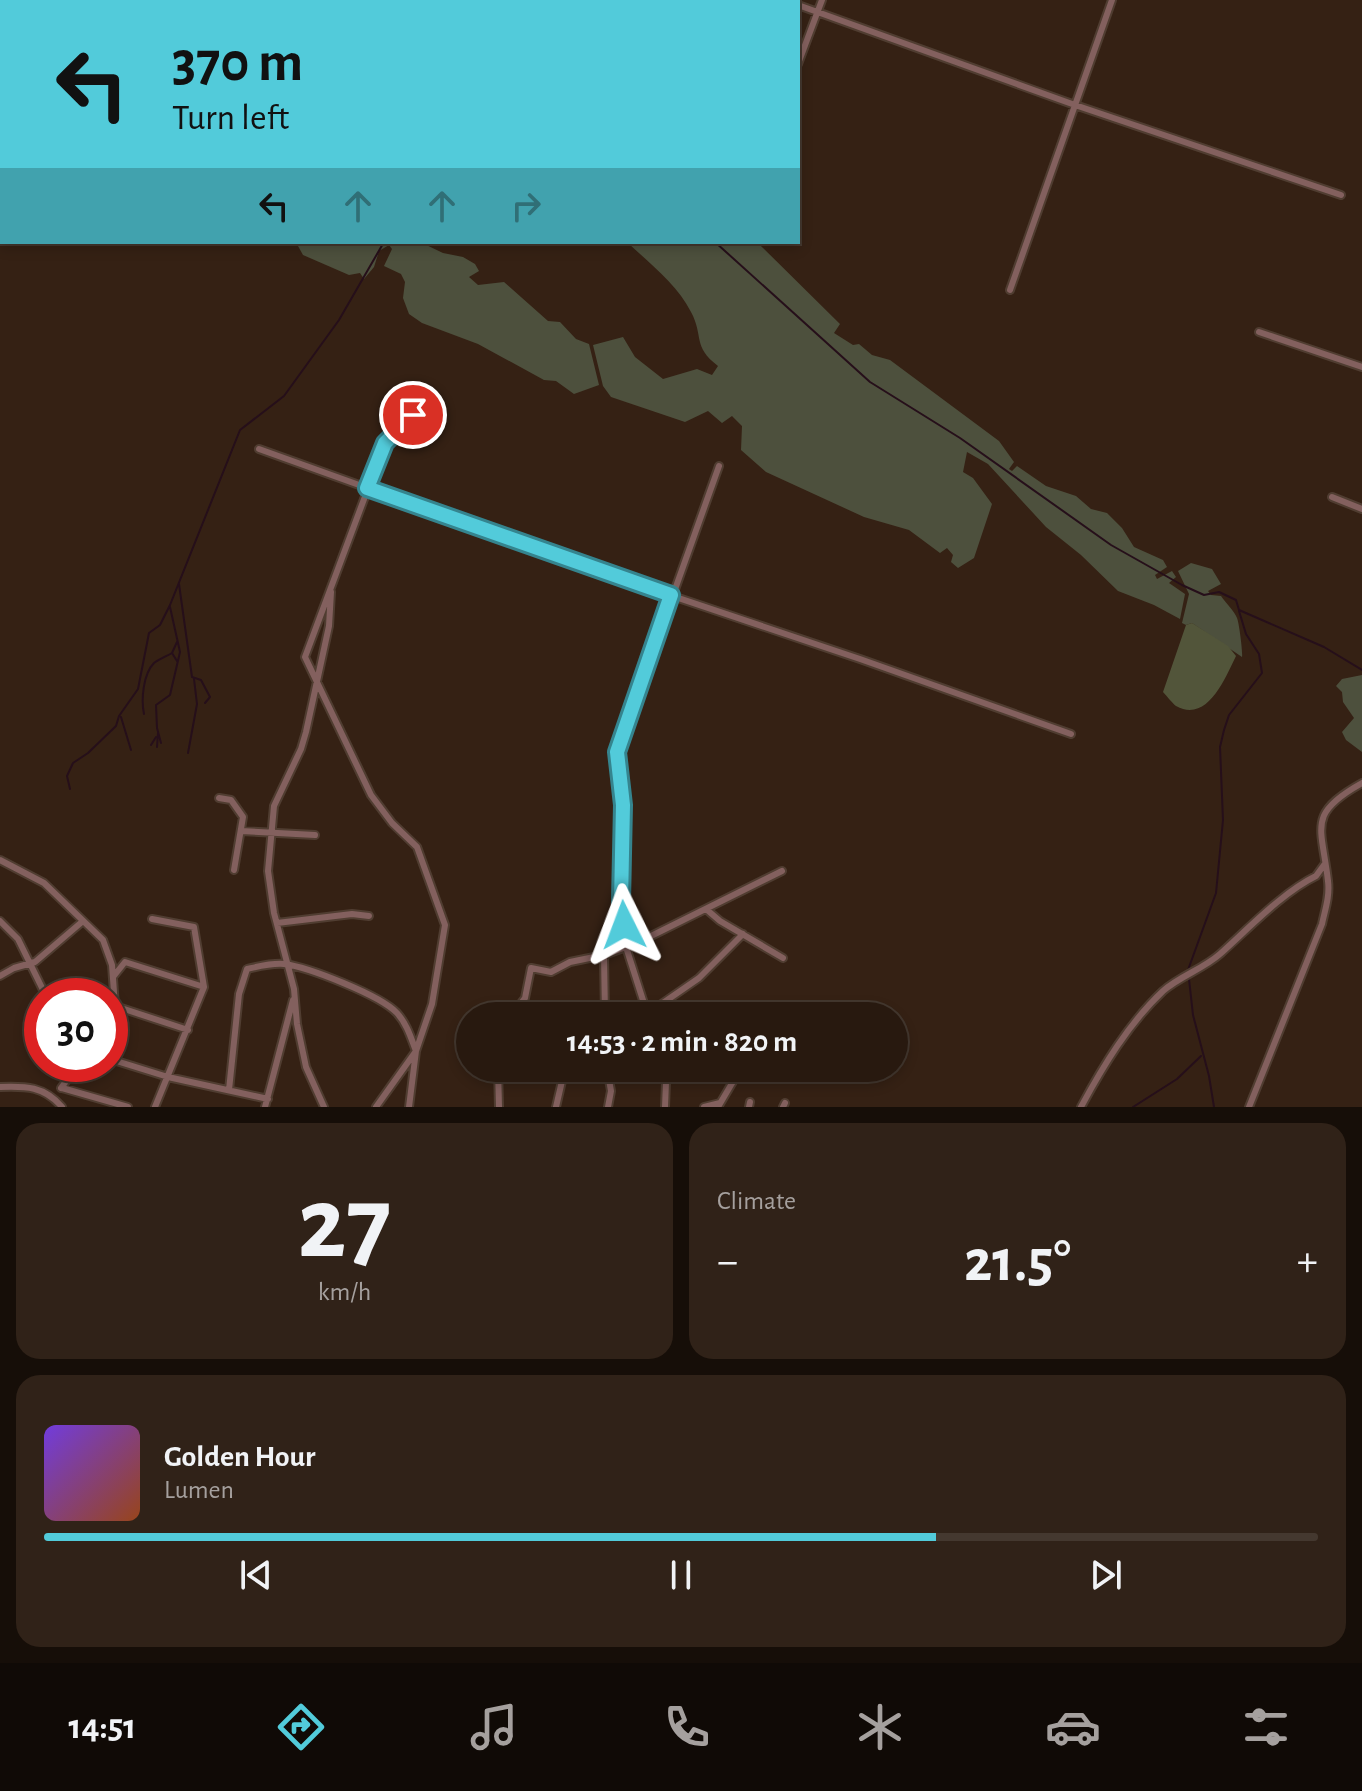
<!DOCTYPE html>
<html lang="en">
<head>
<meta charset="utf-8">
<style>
  body { margin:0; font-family:"Alegreya Sans",sans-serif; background:#302218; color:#f1f3f6; height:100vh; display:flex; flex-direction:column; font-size:30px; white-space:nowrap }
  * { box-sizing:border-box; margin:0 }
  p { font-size:26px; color:#a5a09e }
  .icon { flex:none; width:44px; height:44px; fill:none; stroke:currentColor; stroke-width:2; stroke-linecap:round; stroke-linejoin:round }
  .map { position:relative; height:1107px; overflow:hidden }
  .drawer { display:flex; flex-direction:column; gap:16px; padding:16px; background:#160e08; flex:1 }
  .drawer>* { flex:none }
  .hud { position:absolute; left:0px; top:0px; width:800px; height:244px; box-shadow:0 4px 12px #0003,0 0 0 2px #44382f; background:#52cbda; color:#111; overflow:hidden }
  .speed { position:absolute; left:24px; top:978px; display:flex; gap:16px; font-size:40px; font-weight:700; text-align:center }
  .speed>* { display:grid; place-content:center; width:104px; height:104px; border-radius:50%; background:#28190f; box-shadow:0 4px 12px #0003,0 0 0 2px #44382f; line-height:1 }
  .speed .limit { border:12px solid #d22; background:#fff; color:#111 }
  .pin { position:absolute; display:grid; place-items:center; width:68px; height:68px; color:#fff; margin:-34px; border:4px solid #fff; border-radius:50%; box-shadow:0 2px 8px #0007 }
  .me { position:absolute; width:88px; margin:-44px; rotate:357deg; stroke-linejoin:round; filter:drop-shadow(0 0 6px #0008) }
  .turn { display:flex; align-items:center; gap:28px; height:168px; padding:0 40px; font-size:36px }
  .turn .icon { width:104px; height:104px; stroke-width:2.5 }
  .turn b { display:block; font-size:56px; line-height:68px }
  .lanes { display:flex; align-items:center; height:76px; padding:0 40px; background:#0003; justify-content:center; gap:40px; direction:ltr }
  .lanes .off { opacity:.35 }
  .big { font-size:60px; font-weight:700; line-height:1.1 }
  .drawer .tile { flex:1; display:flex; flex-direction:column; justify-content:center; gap:12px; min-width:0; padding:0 28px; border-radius:24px; background:#302218 }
  .drawer .dial { align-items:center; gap:0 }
  .dial b { font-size:104px; line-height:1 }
  .song { display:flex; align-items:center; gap:24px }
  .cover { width:96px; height:96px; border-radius:12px; background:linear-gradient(135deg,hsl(260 70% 55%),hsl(20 70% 35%)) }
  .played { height:8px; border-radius:4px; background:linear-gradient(90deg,#52cbda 70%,#44382f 70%) }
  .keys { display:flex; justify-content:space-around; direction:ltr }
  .heat { display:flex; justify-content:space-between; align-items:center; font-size:44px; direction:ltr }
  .drawer .tiles { flex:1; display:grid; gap:16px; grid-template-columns:1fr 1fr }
  .tile:last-child { grid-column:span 2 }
  .trip { position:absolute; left:456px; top:1002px; width:452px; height:80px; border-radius:40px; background:#28190f; box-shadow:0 4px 12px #0003,0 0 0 2px #44382f; font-weight:700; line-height:80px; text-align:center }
  .menu { display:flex; height:128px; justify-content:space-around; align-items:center; background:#100a06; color:#a5a09e }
  .menu .icon { width:56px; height:56px }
  .menu .active { color:#52cbda }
  .menu b { font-size:36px; color:#f1f3f6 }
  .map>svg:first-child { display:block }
  .green { fill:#4d503d }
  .forest { fill:#52553a }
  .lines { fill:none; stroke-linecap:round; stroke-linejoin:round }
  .stream { stroke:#260f1a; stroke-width:2 }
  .minor-casing { stroke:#503d31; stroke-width:10 }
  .minor { stroke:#83605e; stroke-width:6 }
  .route-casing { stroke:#35848e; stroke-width:20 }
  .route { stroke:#52cbda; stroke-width:14 }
</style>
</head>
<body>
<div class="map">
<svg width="1362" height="1107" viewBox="0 0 1362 1107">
  <rect width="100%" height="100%" fill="#352114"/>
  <path class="green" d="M299,242h121l23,11 20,4 12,7 4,7 -10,6 9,8 26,-3 44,39 12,1 16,17 13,5 10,41 -25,9 -18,-13 -12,-1 -66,-36 -56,-21 -13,-9 -6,-16 2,-16 -4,-8 -17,-8 8,-17 -3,-4 -10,6 -5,16 -10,12 -4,-6 -11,2 -46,-20 -5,-9z
    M627,242h130l83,82 -6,9 19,12 6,-1 13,11 18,5 109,81 15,21 -5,7 3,2 5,-5 29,20 30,10 15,13 16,4 15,15 12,19 29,13 4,7 -12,8 2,4 15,-8 4,6 -7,6 16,11 -5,25 -26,-14 -36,-14 -37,-36 -35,-28 -58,-63 -21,-12 -4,20 10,6 19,26 -18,54 -16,10 -7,-6 2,-7 -6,-7 -7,5 -31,-23 -45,-13 -98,-45 -25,-22 1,-24 -10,-10 -10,7 -14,-12 -23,11 -74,-25 -8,-11 -10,-41 30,-8 12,20 28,22 34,-10 15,6 6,-9c-26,-20 -14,-30 -27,-54 -14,-28 -42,-49 -64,-70z
    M1191,563l21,6 9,15 -13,7 3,4 10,1c5,7 13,15 16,22 2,4 6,35 5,39l-50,-34 -6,2 -4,-2 7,-29 -11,-23z
    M1362,675v77l-16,-12 -4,-8 12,-14 -11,-16 -1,-10 -6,-6 6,-7z"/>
  <path class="forest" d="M1192,623l36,23 8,10c-10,20 -28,68 -60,50 -4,-3 -9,-10 -13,-14l23,-67z"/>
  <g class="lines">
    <path class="stream" d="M219,0l9,2
      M715,242l155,140 90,56 151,107 71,40 22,10 15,-3 17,8 3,10 85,37 38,23
      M179,584l13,93 9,3 9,17 -5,6
      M177,642l-5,11 5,8
      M144,714c-3,-14 -1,-40 10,-51 5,-4 13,-7 18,-10
      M121,717l10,33
      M161,743l-4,-15 -1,-23 14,-10 10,-43 -10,-45
      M151,745l5,-8
      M157,747l1,-14
      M188,753l9,-49 -3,-25
      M70,789l-3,-13 6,-13 15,-10 28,-27 3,-10 19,-27 11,-56 11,-8 10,-20 70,-175 44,-34 55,-76 45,-78
      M1133,1107l44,-28 24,-23
      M1214,1107l-5,-31 -16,-61 -5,-45 28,-77 7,-73 -3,-73 4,-17 5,-15 33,-42 -3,-19 -13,-20 -7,-23"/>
    <defs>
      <path id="minor" d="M783,0l6,2
        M527,2l1,-2
        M759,2l1,-2
        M798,5l277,100 266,90
        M798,64l24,-64
        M1010,290l102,-290
        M1259,332l103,35
        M259,449l345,124 256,86 211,75
        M1332,497l30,12
        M219,798l12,2 12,17 -9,53
        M241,831l74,4
        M0,860l44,23 59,57 9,25 3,41 -5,13
        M706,909l14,12 63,37
        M152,919l42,8 10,60 -49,120
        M0,921l18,18 28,57
        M277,923l75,-9 17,2
        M0,976l14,-8 21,-6 48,-41
        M113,977l12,-15 79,25
        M115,1006l73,24
        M647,1014l52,-36 44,-44
        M511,1016l14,-18 6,-30 20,4 19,-10 34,-7 33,-12 145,-72
        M605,1016l-1,-61 16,-49
        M648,1016l-22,-69 -5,-45 2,-97 -6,-53 102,-286
        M110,1059l58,18 100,22
        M498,1068l1,39
        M607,1068l4,23 -3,16
        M662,1068l4,14 -1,25
        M0,1087c26,-1 44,-1 62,20
        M61,1088l18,-24
        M62,1088l66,19
        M229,1090l10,-96 8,-25c13,-3 24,-6 37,-5 24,3 96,31 113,49 10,11 14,25 19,38l-40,56
        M265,1107l28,-107
        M324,1107l-18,-40 -9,-43 -3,-35 -20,-76 -6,-42 6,-65 27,-57 5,-17 23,-106 2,-34
        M409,1107l7,-56 16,-47 13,-79 -28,-78 -25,-24 -21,-28 -66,-138 80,-214 28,-28 10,-25
        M556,1107l9,-39
        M704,1107l16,-4
        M718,1107l23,-39
        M749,1107l1,-5
        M783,1107l2,-4
        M1081,1107c22,-41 48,-84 82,-116 17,-15 40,-22 57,-37 28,-25 63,-62 96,-78l8,-11
        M1249,1107l73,-183c3,-14 8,-28 6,-43 -6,-54 -22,-67 34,-98"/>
    </defs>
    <use href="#minor" class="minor-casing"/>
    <use href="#minor" class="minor"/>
  </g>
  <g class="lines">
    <defs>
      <path id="route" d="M413,415l-28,28 -18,45 304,107 -54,157 6,53 -2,97 3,23"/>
    </defs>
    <use href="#route" class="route-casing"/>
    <use href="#route" class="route"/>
  </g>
</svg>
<div class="speed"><div class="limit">30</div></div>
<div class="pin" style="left:413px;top:415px;background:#d93025"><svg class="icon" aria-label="arrive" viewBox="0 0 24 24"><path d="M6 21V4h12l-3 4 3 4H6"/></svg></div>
<svg class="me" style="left:624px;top:925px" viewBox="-20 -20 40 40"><path d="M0-17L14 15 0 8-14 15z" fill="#52cbda" stroke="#fff" stroke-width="4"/></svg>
<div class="trip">14:53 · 2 min · 820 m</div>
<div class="hud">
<div class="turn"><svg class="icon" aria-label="left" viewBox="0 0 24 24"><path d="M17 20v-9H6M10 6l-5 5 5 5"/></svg><div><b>370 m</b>Turn left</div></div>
<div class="lanes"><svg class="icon" aria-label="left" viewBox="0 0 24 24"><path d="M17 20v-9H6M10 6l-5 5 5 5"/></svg><svg class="icon off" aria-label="ahead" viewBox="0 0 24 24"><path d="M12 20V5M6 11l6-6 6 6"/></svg><svg class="icon off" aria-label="ahead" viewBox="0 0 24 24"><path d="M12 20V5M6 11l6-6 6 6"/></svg><svg class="icon off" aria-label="right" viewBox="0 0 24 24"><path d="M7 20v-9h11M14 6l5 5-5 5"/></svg></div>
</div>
</div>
<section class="drawer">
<div class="tiles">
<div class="tile dial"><b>27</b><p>km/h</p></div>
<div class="tile"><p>Climate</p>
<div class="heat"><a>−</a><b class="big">21.5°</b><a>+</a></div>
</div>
<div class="tile">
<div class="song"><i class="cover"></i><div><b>Golden Hour</b><p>Lumen</p></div></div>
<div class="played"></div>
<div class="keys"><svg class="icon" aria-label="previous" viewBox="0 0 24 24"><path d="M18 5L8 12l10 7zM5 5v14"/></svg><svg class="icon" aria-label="pause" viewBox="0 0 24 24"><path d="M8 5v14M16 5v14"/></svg><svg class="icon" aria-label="next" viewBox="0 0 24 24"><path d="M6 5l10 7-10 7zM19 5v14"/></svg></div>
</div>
</div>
</section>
<nav class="menu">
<b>14:51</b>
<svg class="icon active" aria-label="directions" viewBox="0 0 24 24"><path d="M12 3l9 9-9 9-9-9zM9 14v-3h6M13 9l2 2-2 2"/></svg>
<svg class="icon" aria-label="music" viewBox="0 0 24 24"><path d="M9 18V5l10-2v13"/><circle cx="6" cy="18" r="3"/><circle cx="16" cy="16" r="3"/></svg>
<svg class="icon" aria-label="phone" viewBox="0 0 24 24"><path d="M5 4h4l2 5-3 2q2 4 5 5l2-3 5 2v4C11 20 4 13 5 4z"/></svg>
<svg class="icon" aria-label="climate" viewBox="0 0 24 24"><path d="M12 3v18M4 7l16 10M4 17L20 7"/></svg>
<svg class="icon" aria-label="car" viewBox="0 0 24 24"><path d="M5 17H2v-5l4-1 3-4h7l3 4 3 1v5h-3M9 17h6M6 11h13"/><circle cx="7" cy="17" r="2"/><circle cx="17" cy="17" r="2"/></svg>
<svg class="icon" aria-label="filters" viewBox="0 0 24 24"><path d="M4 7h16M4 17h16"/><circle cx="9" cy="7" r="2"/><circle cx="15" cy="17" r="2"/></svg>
</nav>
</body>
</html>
